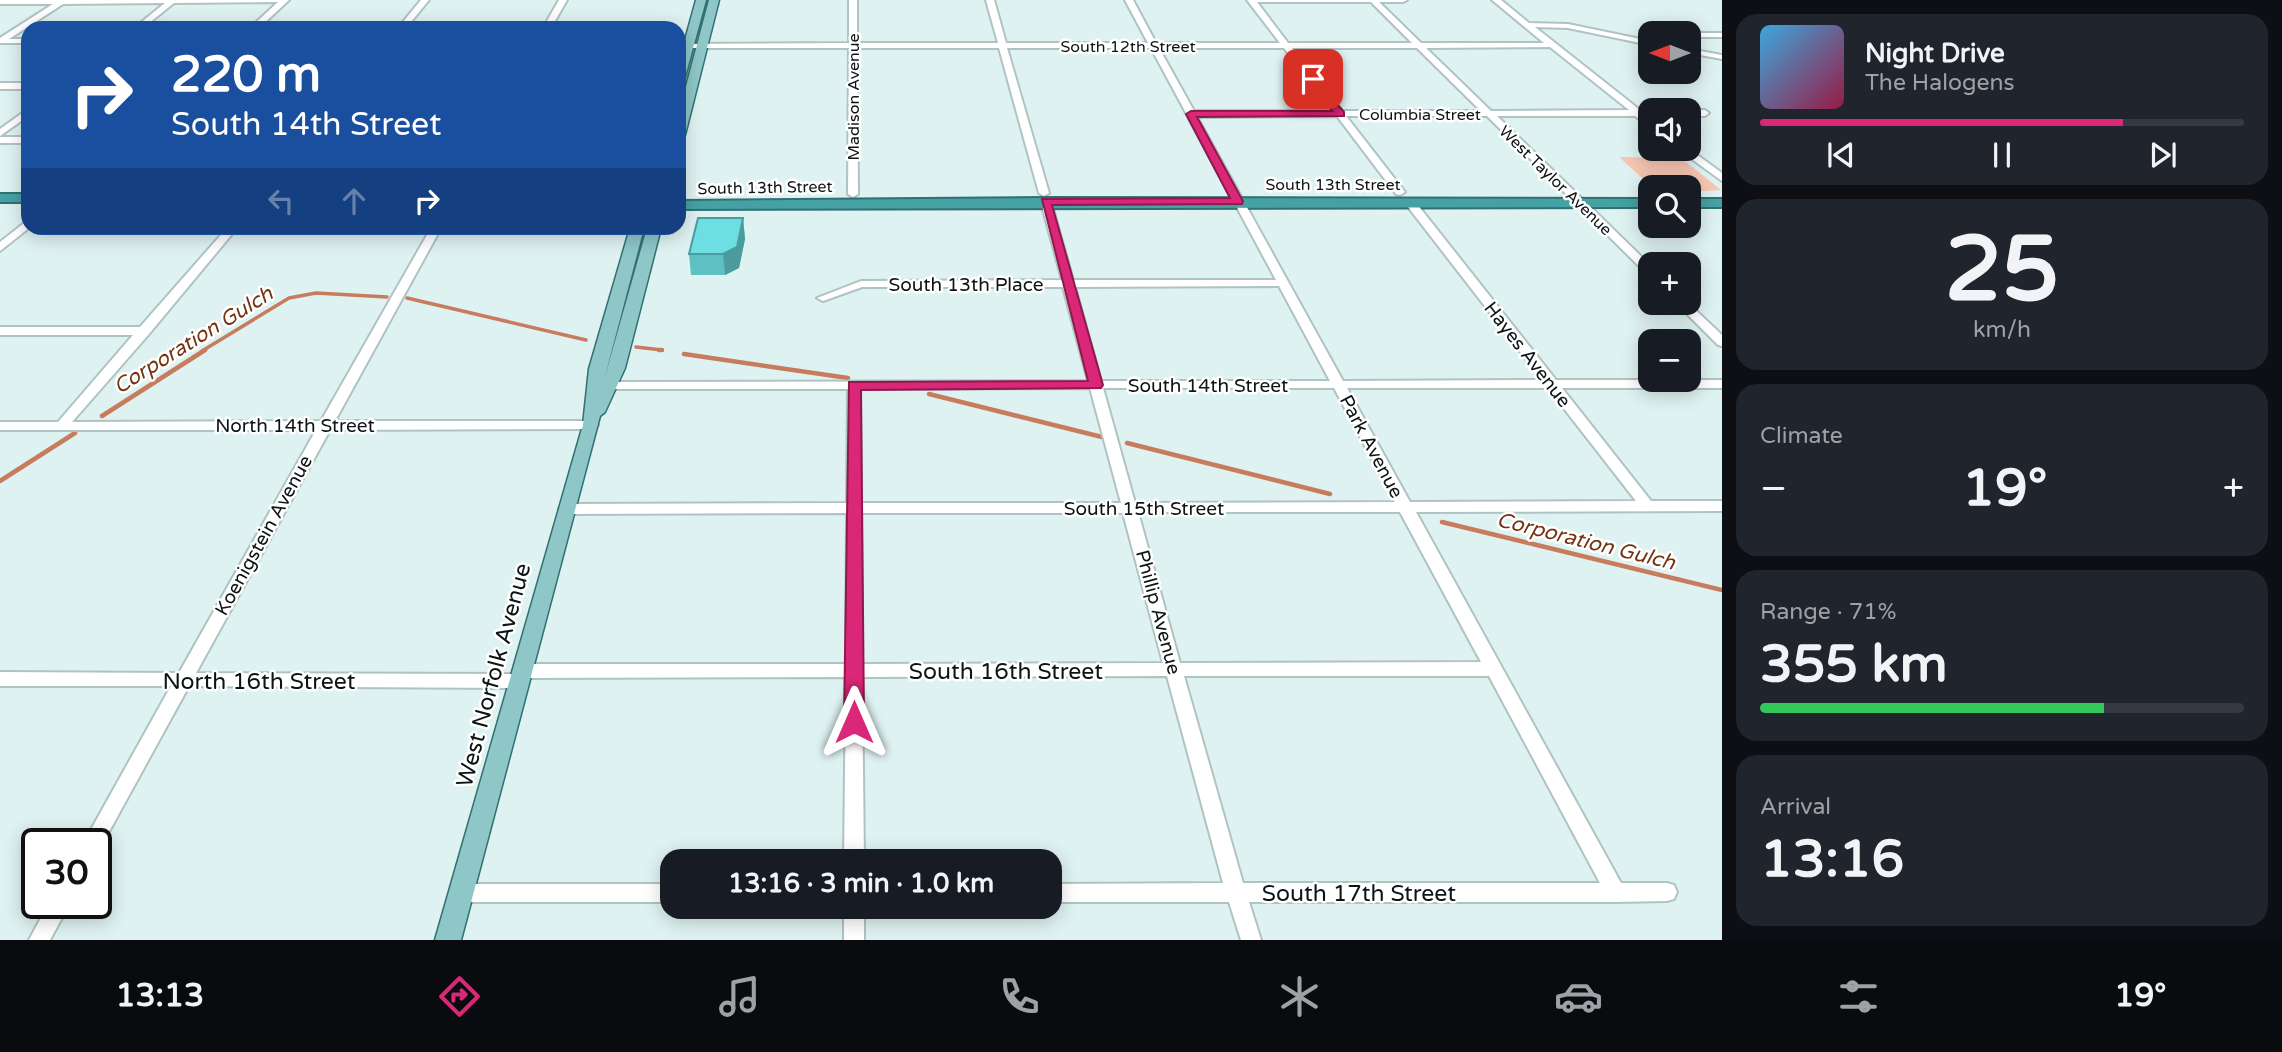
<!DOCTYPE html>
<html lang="en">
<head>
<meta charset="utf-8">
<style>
  body { margin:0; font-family:"Varela Round",sans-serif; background:#20242c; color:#f1f3f6; height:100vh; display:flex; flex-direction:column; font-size:26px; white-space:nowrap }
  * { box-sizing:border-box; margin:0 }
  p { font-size:23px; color:#9ea1a6 }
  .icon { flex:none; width:38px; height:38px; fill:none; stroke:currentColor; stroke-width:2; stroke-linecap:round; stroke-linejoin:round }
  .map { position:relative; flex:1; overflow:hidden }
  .drawer { display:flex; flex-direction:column; gap:14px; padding:14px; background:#0d0f14; width:560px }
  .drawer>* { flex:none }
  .banner { position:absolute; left:21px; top:21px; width:665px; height:214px; border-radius:21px; box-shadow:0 4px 18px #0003; background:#1a4fa0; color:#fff; overflow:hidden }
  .needle { width:46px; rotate:270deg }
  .controls { position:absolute; left:1638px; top:21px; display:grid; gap:14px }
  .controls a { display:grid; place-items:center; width:63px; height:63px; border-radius:14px; background:#171b24; box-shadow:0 4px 18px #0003; font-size:35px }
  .speed { position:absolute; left:21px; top:828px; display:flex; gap:14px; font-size:35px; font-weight:700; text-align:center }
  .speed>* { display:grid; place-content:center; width:91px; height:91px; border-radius:50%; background:#171b24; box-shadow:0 4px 18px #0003; line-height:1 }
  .speed .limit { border:4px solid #111; border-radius:10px; background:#fff; color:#111 }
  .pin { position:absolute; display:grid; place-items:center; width:60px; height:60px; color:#fff; margin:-30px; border-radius:14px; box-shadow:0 4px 10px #0006 }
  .me { position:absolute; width:77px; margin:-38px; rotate:0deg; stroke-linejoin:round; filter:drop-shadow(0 0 5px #0008) }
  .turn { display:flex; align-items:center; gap:24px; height:147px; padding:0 35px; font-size:32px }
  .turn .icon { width:91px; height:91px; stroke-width:2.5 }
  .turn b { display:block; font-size:49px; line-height:60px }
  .lanes { display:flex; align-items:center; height:66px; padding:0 35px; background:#0003; justify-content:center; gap:35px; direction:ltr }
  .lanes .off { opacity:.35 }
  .big { font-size:52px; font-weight:700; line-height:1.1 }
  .drawer .tile { flex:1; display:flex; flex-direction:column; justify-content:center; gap:10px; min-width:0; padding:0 24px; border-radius:21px; background:#20242c }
  .drawer .dial { align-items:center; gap:0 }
  .dial b { font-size:91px; line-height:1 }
  .song { display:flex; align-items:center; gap:21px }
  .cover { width:84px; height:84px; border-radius:10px; background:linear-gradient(135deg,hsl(200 70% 55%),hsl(340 70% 35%)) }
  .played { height:7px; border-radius:4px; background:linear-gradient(90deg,#db2777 75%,#363941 75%) }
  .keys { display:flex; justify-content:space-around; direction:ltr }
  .heat { display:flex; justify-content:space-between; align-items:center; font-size:38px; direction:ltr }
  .charge { height:10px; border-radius:5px; background:linear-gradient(90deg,#34c759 71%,#363941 0) }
  .trip { position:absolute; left:660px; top:849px; width:402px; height:70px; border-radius:21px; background:#171b24; box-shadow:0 4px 18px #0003; font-weight:700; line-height:70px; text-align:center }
  .tabs { display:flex; height:112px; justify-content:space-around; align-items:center; background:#090b0e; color:#9ea1a6 }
  .tabs .icon { width:49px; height:49px }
  .tabs .selected { color:#db2777 }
  .tabs b { font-size:32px; color:#f1f3f6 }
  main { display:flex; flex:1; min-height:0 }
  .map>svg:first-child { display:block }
  .green { fill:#f8c7b3 }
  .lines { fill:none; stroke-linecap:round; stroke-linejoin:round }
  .stream-far1 { stroke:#c77c5d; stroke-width:3.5 }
  .stream { stroke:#c77c5d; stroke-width:4.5 }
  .minor-casing { stroke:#b0c3c3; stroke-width:4 }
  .major-casing { stroke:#317071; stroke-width:3 }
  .highway-casing { stroke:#317071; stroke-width:4 }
  .minor { fill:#fff; fill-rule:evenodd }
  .major { fill:#8fc7c8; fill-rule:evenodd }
  .highway { fill:#45a1a3; fill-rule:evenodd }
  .wall { fill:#5ec0c2 }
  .shaded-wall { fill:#4c9c9e }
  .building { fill:#6ddfe2; stroke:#4c9c9e; stroke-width:2 }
  .route { fill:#db2777; stroke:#8e194d; stroke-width:2 }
  .labels { text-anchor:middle; stroke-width:5; stroke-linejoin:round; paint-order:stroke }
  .far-street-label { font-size:16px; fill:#0d1414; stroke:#fff }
  .street-label { font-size:19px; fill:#0d1414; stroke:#fff }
  .water-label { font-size:21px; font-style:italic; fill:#76310f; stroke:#fff }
  .near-street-label { font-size:23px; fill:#0d1414; stroke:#fff }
</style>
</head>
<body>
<main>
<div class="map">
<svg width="1722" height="940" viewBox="0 0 1722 940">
  <rect width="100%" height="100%" fill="#dff2f2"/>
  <path class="green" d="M1619,157l62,1 40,32 -32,2v-5h-37z"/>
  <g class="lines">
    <path class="stream-far1" d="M407,298l179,42
      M636,347l26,3
      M202,351l87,-53 27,-5 71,4"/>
    <path class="stream" d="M659,350h3
      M684,354l164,24
      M929,394l173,43
      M102,416l103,-66
      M1127,443l203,51
      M0,481l75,-48
      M1442,522l280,68"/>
    <defs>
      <path id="minor" d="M0,0h289l-30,28h-9l28,-26 -104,1 -31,25h-9l31,-25 -102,1 -54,35h19v4h-28v-5l53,-34h-53z
        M421,0h8l-23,28h-8z
        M559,0h8l-16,28h-8z
        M849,0h8v43h141l-12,-43h8l12,43h142l-23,-43h8l23,43h124l-33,-43h160l-4,2h-24l42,41h123l-52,-43h9l28,23 39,1 82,17v4l-82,-17 -33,-1 105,83h10v6h-4l4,3v7l-15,-10h-138l153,149v9l-4,-1 -159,-157h-141l59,76 -5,3 -4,-1 -59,-78 -140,1 146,264 199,-1 -137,-177v-4h8l143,181h166v8h-160l89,113h71v10l-306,1 205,371h46l7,2 3,7 -3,7 -7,2 -51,1h-367l12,38h-20l-12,-38h-179v-18l173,-1 -56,-207 -305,1 2,184h-20l2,-184 -321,1 2,3 -3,5 -6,2 -329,-2 -90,164 -3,1v-7h-13l88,-158h-171v-14l179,1 137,-243h-316v-8h58l75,-87h-133v-8h140l87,-99h10l-88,106 -77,88 249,-1 110,-193h10l-106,193h256l7,4 -7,4 -261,1 -134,243 318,1 -1,-3 2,-5 6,-2h325l1,-151 -281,1 -7,-5 7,-5 281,-1 1,-114h-237l-6,-4 1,-3 482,-1 -25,-94h-201l-39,14 -6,-3 44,-17 201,-1 -21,-78 5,-3 5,3 22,78h203l-125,-232h-144l42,145 -5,3 -5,-3 -40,-145h-142l1,146 -5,3 -5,-3 1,-146h-170v-4l170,-1zM1257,2h114l41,41h-124zM1550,47l79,63 -138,1 -65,-63zM1159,48h125l49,63h-139zM1292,48h125l64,63h-139zM1279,286l51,95h-229l-26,-94zM1090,388l31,115h-260l-1,-114zM1103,388h231l61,114 -260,1zM1347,388h201l88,113 -226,1zM1138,512h262l81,150 -301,1zM861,513h262l40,150 -301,1zM1184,676h305l111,207h-357z
        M1687,33h35v4h-33v-4z
        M1689,49l33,6v4l-33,-6z
        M0,83h28v6h-28z
        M28,109v7l-28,20v-7z
        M1689,110h16l4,3 -4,3h-16z
        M0,137h28v6h-28z
        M1678,149h11l33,24v8z
        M28,220l1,8 -29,23v-9z
        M1676,303h12l34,32v11l-4,-1z
        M461,884h211v18h-211l-7,-2 -3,-7 3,-7z
        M49,903h21l-20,37h-21z
        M844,906h20v34h-20z"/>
      <path id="major" d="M696,0h10l-22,81 -5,3v-22z
        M709,0h10l-34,135 -6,3v-25z
        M630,228h14l-40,152 43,-152h14l-36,140 -20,44 -5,4 -139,524h-26l148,-515 6,-56z"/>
      <path id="highway" d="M0,194h28v8h-28z
        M1046,198l604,1v8l-971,2v-8z
        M1689,199h33v8h-33z"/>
    </defs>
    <use href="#minor" class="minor-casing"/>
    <use href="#major" class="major-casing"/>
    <use href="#highway" class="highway-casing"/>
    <use href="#minor" class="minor"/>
    <use href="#major" class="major"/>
    <use href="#highway" class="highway"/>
  </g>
  <path class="wall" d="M743,218l2,21 -6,29 -14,7h-34l-2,-21z"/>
  <path class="shaded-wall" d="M743,218l2,21 -6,29 -14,7 -2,-21z"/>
  <path class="building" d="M698,218h45l-6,29 -14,7h-34z"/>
  <path class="route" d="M1313,77l31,35v4l-147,1 46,84 -1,3 -190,1 51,180 -2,3 -240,2 3,332 -3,6h-14l-3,-6 5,-340 239,-1 -46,-182 188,-1 -44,-84 5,-3h141l-24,-32z"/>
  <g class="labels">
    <g class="far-street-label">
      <text x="1128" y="52">South 12th Street</text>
      <text transform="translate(853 97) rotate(-90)" y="6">Madison Avenue</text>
      <text x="1420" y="120">Columbia Street</text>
      <text transform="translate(1556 180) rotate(44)" y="6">West Taylor Avenue</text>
      <text x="1333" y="190">South 13th Street</text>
      <text transform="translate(765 187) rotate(-1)" y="6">South 13th Street</text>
    </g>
    <g class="street-label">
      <text x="966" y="291">South 13th Place</text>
      <text transform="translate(1528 354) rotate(52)" y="7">Hayes Avenue</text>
      <text x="1208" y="392">South 14th Street</text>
      <text x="295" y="432">North 14th Street</text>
      <text transform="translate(1372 446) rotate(62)" y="7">Park Avenue</text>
      <text x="1144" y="515">South 15th Street</text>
      <text transform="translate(263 535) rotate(-61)" y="7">Koenigstein Avenue</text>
      <text transform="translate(1159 612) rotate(75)" y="7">Phillip Avenue</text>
    </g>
    <g class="water-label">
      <text transform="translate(193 340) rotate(-32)" y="7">Corporation Gulch</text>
      <text transform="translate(1586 541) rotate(14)" y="7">Corporation Gulch</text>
    </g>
    <g class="near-street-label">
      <text x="1006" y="679">South 16th Street</text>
      <text transform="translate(493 675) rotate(-75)" y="8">West Norfolk Avenue</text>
      <text x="259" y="689">North 16th Street</text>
      <text x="1359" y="901">South 17th Street</text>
    </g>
  </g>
</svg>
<div class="controls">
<a><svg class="needle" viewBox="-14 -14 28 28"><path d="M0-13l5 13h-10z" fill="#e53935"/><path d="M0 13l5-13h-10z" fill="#9ea1a6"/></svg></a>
<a><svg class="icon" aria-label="sound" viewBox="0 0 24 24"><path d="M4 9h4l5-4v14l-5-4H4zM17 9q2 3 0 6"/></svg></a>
<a><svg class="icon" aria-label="search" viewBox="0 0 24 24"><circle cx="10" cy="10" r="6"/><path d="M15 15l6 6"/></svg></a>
<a>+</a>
<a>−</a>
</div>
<div class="speed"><div class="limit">30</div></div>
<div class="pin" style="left:1313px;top:79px;background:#d93025"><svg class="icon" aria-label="arrive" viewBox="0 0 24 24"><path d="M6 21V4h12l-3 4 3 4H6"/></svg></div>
<svg class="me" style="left:854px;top:722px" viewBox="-20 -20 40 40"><path d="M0-17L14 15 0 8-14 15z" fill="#db2777" stroke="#fff" stroke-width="4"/></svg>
<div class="trip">13:16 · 3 min · 1.0 km</div>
<div class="banner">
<div class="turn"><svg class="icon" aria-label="right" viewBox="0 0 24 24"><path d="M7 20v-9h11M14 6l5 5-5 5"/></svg><div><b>220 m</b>South 14th Street</div></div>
<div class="lanes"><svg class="icon off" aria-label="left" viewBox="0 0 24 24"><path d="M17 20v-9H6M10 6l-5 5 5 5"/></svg><svg class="icon off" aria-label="ahead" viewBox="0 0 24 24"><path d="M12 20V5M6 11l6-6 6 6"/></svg><svg class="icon" aria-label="right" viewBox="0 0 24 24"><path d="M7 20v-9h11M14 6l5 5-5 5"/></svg></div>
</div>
</div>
<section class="drawer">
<div class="tile">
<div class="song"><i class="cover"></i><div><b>Night Drive</b><p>The Halogens</p></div></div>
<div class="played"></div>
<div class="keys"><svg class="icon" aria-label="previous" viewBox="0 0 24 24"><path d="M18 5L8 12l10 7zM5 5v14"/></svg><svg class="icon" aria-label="pause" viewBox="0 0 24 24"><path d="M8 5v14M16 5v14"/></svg><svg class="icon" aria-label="next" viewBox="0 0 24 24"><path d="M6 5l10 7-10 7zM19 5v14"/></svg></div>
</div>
<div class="tile dial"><b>25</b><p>km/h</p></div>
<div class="tile"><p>Climate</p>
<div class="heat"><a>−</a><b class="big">19°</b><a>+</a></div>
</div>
<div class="tile"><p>Range · 71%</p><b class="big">355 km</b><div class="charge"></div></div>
<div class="tile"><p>Arrival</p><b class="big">13:16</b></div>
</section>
</main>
<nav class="tabs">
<b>13:13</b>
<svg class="icon selected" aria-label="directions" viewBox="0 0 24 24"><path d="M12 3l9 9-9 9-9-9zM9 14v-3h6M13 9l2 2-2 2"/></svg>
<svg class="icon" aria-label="music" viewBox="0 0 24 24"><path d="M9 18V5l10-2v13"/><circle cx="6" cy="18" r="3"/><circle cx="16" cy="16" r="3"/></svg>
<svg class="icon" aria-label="phone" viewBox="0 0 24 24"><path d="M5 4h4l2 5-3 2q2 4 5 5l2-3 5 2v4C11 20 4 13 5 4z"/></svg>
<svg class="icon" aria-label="climate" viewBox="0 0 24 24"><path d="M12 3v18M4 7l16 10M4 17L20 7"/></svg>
<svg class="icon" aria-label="car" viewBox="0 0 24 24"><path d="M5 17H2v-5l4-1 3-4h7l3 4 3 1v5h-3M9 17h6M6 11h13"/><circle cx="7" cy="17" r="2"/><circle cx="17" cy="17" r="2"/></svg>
<svg class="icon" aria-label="filters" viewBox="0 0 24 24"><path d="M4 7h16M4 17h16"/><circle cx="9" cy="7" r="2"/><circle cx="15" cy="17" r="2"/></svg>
<b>19°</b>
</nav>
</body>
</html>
